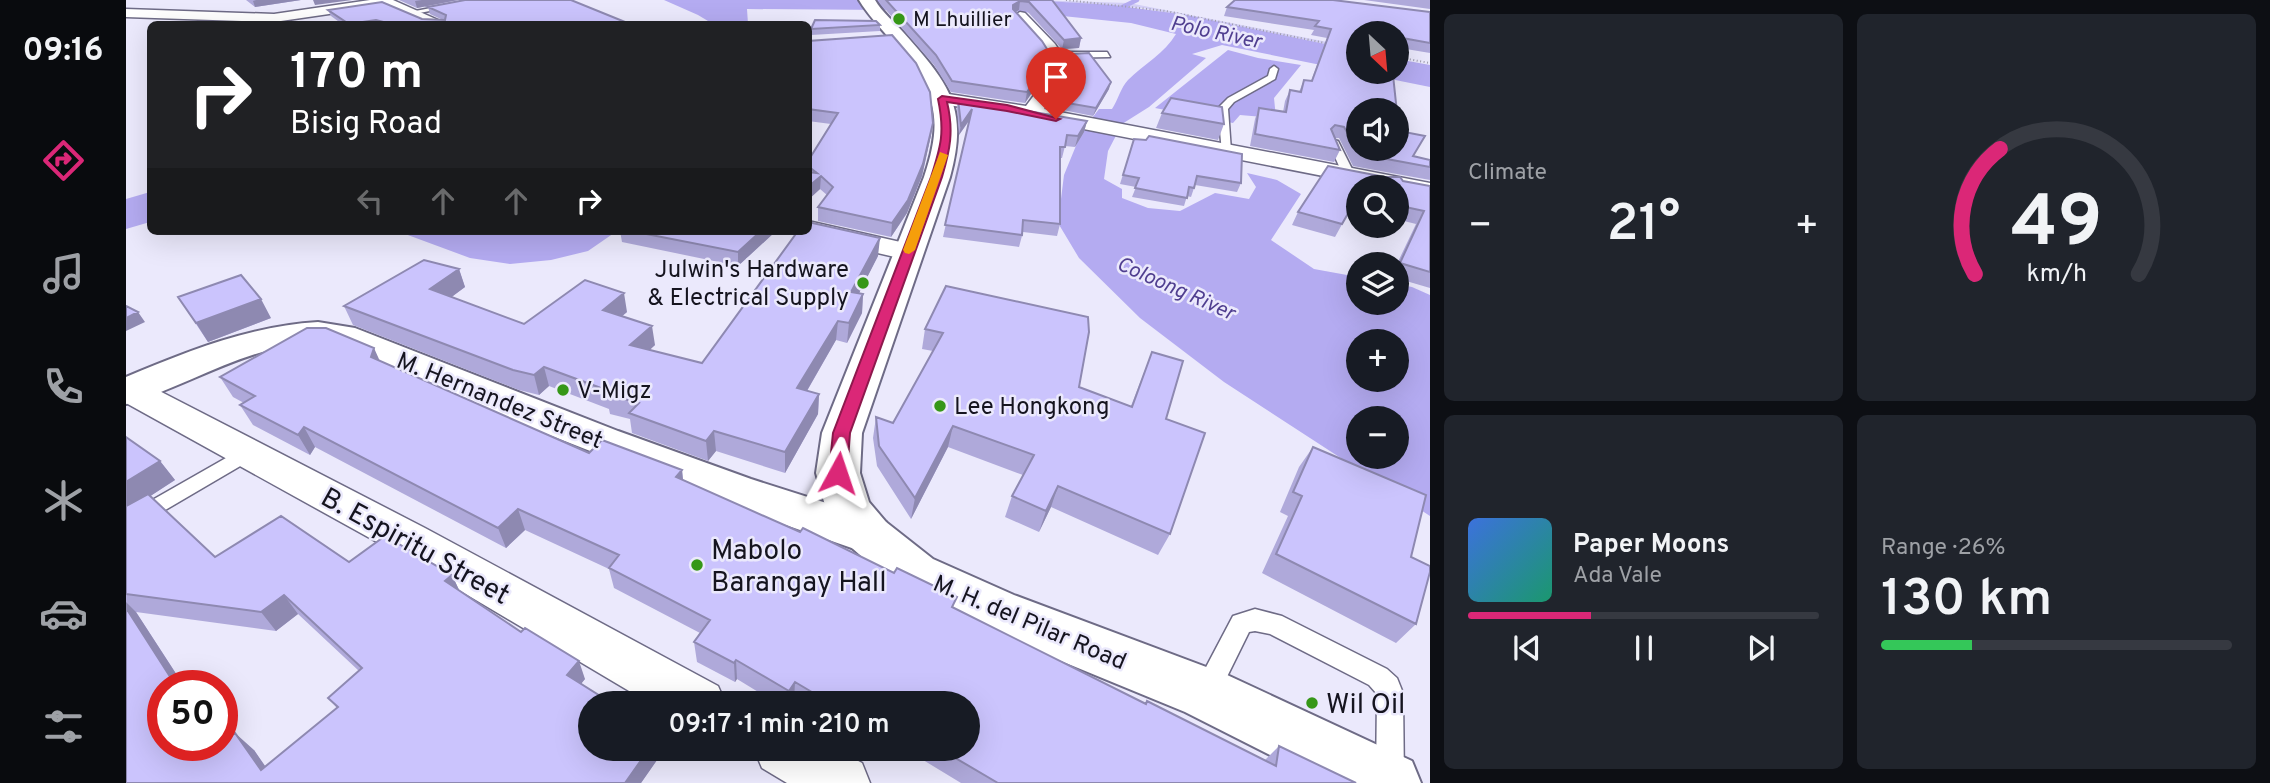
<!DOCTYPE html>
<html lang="en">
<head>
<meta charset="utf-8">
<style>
  body { margin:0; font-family:Overpass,sans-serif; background:#20242c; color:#f1f3f6; height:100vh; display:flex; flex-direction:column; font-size:26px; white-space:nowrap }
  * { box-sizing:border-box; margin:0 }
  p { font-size:23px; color:#9ea1a6 }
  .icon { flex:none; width:38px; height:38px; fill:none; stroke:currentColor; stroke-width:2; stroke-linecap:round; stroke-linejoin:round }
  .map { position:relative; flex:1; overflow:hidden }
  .sheet { display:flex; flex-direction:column; gap:14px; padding:14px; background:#0d0f14; width:840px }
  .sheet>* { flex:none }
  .banner { position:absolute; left:21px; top:21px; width:665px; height:214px; border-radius:10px; box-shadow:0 7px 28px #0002; background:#202124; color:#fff; overflow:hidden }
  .needle { width:46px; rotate:154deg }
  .fabs { position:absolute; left:1220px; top:21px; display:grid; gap:14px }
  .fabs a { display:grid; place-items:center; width:63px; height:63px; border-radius:50%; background:#171b24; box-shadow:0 7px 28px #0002; font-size:35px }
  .speed { position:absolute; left:21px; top:670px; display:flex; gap:14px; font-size:35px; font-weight:700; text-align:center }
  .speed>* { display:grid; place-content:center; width:91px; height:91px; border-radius:50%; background:#171b24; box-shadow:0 7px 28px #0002; line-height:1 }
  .speed .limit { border:10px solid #d22; background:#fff; color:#111 }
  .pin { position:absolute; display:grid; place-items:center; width:60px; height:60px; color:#fff; margin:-72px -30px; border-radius:50% 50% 50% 0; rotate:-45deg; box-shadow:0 0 7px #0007 }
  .pin .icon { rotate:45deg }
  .me { position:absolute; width:77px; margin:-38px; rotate:5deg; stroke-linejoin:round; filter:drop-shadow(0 0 5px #0008) }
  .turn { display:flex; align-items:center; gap:24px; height:147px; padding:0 28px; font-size:32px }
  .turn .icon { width:91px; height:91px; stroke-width:2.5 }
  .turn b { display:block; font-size:49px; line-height:60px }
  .lanes { display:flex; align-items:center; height:66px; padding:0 28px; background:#0003; justify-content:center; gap:35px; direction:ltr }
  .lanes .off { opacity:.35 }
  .big { font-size:52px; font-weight:600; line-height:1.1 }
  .sheet .widget { flex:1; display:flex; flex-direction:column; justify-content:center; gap:10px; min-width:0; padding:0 24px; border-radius:10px; background:#20242c }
  .sheet .dial { align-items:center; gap:0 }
  .dial svg { height:182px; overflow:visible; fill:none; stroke:#363941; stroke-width:7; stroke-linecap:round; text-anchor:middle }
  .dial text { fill:#f1f3f6; stroke:none }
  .song { display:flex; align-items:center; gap:21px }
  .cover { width:84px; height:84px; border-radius:10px; background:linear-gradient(135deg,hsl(220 70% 55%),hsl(160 70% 35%)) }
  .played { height:7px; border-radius:4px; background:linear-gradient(90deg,#db2777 35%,#363941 35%) }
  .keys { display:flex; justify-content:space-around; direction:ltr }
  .heat { display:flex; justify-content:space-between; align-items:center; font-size:38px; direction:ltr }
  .charge { height:10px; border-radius:5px; background:linear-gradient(90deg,#34c759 26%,#363941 0) }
  .sheet .tiles { flex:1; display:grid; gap:14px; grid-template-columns:repeat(2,1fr) }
  .trip { position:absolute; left:452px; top:691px; width:402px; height:70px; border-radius:35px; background:#171b24; box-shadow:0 7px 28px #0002; font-weight:600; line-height:70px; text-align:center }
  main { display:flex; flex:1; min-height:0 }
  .dock { display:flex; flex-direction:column; width:126px; justify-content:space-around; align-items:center; background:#090b0e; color:#9ea1a6 }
  .dock .icon { width:49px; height:49px }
  .dock .current { color:#db2777 }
  .dock b { font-size:32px; color:#f1f3f6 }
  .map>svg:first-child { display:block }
  .green { fill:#d3cff6 }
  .water { fill:#b4abf1; fill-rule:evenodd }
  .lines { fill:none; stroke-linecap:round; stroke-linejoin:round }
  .stream { stroke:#b4abf1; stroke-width:4.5 }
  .river { fill:#b4abf1; fill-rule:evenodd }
  .service-casing { stroke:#6e6b86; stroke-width:3 }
  .minor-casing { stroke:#6e6b86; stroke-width:3 }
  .tertiary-casing { stroke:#6e6b86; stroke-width:4 }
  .secondary-casing { stroke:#6e6b86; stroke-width:4 }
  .path { stroke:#9e9cad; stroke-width:2; stroke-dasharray:1 2.5; stroke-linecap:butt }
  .service { fill:#fff; fill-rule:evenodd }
  .minor { fill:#fff; fill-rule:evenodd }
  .tertiary { fill:#fff; fill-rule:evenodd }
  .secondary { fill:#fff; fill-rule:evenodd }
  .wall { fill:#afa9da; fill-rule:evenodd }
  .shaded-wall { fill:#8e89b1 }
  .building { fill:#cbc4fd; stroke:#8e89b1; stroke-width:2; fill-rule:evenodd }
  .route { fill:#db2777; stroke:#8e194d; stroke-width:2 }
  .slow { fill:#f59e0b }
  .poi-dot { fill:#369718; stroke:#ebe9fc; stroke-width:2.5 }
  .labels { text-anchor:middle; stroke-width:5; stroke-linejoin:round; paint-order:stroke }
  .far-poi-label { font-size:21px; fill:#15141f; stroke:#ebe9fc; text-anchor:start }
  .far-water-label { font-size:21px; font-style:italic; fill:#503f90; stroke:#ebe9fc }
  .poi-label { font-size:24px; fill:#15141f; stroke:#ebe9fc; text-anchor:start }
  .street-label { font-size:24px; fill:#15141f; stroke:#ebe9fc }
  .near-street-label { font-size:28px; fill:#15141f; stroke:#ebe9fc }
  .near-poi-label { font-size:28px; fill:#15141f; stroke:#ebe9fc; text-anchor:start }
</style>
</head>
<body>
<main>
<nav class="dock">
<b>09:16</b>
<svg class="icon current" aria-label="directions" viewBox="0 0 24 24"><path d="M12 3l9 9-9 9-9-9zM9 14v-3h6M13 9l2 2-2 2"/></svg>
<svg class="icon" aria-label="music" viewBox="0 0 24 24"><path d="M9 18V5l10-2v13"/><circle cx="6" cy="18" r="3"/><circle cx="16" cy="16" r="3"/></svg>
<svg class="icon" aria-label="phone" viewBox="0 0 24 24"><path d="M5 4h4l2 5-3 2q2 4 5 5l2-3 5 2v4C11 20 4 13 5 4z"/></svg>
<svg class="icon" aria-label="climate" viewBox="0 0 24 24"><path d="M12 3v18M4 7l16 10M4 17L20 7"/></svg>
<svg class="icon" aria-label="car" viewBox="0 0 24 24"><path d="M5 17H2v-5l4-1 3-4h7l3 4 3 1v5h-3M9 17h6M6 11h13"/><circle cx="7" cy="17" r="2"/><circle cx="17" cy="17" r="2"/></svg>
<svg class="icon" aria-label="filters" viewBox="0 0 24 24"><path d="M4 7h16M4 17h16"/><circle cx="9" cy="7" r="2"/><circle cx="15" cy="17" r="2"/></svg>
</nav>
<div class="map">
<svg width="1304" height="783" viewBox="0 0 1304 783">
  <rect width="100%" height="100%" fill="#ebe9fc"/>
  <path class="green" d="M904,0l99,3 229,45v5l-215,-45z"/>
  <path class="water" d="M538,0h365l84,5 73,10 172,36v21h38l1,-13 33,6v22l-208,-42 -30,9 14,4 -57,49 -27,17 -14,27 -4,28 18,10v9l26,10 32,3 35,-18 34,6 7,-12 -9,-14 30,7 24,14 -30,46 43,29 44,8v26h38l1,-19 15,3 18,8v221l-206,-134 -84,-64 -61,-60 -21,-35 6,-48 18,-44 17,-22h13c6,-9 9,-22 16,-29 16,-16 37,-27 48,-46l-45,-11 -118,-12 -266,-2 1,15h-35l-15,-9zM1232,341h38v39h-38zM1232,418h38v39h-38z
    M1102,50l30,8 43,7 -27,33 2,20 -36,-3 -7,8 -78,-15z
    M271,231h220l-29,20 -37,9 -41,4 -40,-6z"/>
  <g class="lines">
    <path class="stream" d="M988,11l23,-11"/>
    <path class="river" d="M24,192v30l-24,7v-30z"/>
    <defs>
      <path id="service" d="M346,0h15l-78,15 -4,-2z
        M981,52l3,5 -56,1 -4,-3 4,-3z
        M1148,66l4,3 -3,10 -41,23 -6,7 3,42 -9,2 -4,-45 10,-10 40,-22 2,-7z
        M1203,139l9,2 16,32 -2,2 -10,-2 -14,-32z
        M121,446l7,2 3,5 -3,5 -128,75v-18z
        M1129,609l27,7 105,53 10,9 6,15 1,90h-28l1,-89 -8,-9 -99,-51 -15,-3 -6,1 -33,67 -9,3 -9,-3 -4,-9 39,-74z"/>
      <path id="minor" d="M244,0h23l54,24h-22l-41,-18 -110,16 -148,-5v-8l148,5z
        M894,12l5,1 30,31 15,23 -2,8 -24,34 386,74v14l-34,-6v-4h-17l-372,-73 -72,-11 -3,-4 10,-6 84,13 24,-32 2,-7 -10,-18 -29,-33z
        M682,221l110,25 4,6 -4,6 -10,2 -109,-25 -3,-4h12z
        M4,379l12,3 283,146 293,158 8,18h-75l-256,-152 -269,-149v-23z
        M628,749h82l26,14 8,20h-83l-25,-15z"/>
      <path id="tertiary" d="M192,322l37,6 263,103 133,48 135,43 7,13 -7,13 -17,6 -149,-52 -196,-77 -188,-80c-78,-9 -139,39 -210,59v-27c62,-26 124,-51 192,-55z"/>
      <path id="secondary" d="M733,0h16c7,12 19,22 28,32 46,52 66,75 47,145l-88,256 -2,40 9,29 17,20 47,37 81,36 211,79 187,87 9,22h-96l-140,-71 -207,-85 -79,-38 -47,-41 -26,-39 -10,-36 6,-40 102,-256c22,-65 9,-88 -34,-138 -11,-13 -22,-24 -31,-39z"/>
    </defs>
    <use href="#service" class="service-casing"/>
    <use href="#minor" class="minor-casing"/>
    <use href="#tertiary" class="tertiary-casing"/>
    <use href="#secondary" class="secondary-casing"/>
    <path class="path" d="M940,0l100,11 164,33
      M1270,57l34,6"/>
    <use href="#service" class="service"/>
    <use href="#minor" class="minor"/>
    <use href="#tertiary" class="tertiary"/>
    <use href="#secondary" class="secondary"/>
  </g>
  <path class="wall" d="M120,0h55l-46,7z
    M273,0h59l-41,8z
    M753,0h173l29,38 -2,10 -17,1 -35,-38 -8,-1 -4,2 34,55 -24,36 -74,-11 -17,-27 -55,-63z
    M1238,0h66v9z
    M302,7l202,17h-288l-11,-8 -3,-6 94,9 21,1 -13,-6z
    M1101,7l203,5v41l-30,-5 -7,27 6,56 14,25 17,4v20l-77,-14 -14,-28h-4l5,12 -6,12 -84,-16 5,-27 4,-11 24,4 2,-11 5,-11 9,2 5,-12 7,1 16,-43 -16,-3 3,-5 -90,-14z
    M754,25v6l-69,4v-6z
    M682,41l123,94 -9,41 -15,37 -16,24 -73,-16v-14l9,-12 -7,-6 -12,11v-39l23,-37 -23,-3z
    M944,54l39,35 -16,27 -45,-9 2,-7 23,-32 -4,-8z
    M832,99l129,22 -3,11 -9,15 -10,-1 -3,12h-2v66l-3,12 -34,-4 -4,15 -76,-10 26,-116 -10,14 -2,-26z
    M1036,113l62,11 -6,16 -62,-12z
    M1008,139l107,44 -4,9 -42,-7 -4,12 -4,-1 -3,10 -52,-9 4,-10 -16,-3z
    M1202,166l57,11h15l3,4 27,5v102l-34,-10v-12l20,-42 -20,-5v-32h-38v23l-7,-2 -16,29 -43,-12 6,-13z
    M494,231h156l-38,35 -116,-24z
    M752,256l-19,37 4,1 -1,19 -15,30 -11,-3 -29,51 12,3 -1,20 -33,59 -69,-22 -8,10 -76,-28 -2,-14 -20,-5 -1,-5 -60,-23 -10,9 -20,-5 -166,-65 -9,-19 115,-37 6,18 -14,10 73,27 103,-12 -5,4 33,29 -6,5 53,13z
    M820,286l133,101 52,19 21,-54 14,67 4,115 -12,21 -107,-48 -12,25 -34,-15 7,-21 11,-21 -75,-28 -37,72 -34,-53 -4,-28 3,-21 17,6 40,-72 -11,-2 3,-20z
    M52,297l93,21 -63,24z
    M254,361l209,92 93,17 1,10 271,128 191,96 2,-3 118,59 14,-14 77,37h-395l-56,-34h63v-45h-169l-5,-3 -1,3h-15l-41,-25 -2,3 -38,-20 -3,-20 6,-9 -86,-45 -5,-19 -84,-39 -19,18 -191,-101 -5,8 -57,-30 -13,-20 4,-2 -11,-6 -13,-20z
    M0,437l34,24 15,19 -25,16 65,61 134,5 103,13 7,15 126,89 -4,4 83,67 -23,33h-515zM10,612l140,19 22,-17 61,57 -31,27 9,10 -72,59 -11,-17 -91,-4v-60h21z
    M1187,447l98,110 5,67 -20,19 -134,-70 26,-57 -8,-4 19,-45z"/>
  <path class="shaded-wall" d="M130,0h45l-46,7 -2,-6z
    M187,0h39l-37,5z
    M296,0h36l-41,8 -2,-7z
    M894,1l-1,9 -7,4 1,-9z
    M250,20l1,4h-25z
    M955,38l-2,10 -17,1 2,-9z
    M926,57l-3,10 -24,36 2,-11z
    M985,82l-2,7 -16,27 3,-8z
    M846,109l-2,10 -11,16 2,-10z
    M961,121l-3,11 -9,15 3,-11z
    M807,123l-2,12 -9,41 -15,37 -16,24 1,-14z
    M695,176l-1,13 -12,11v-13z
    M635,231h15l-38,35v-14z
    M754,238l-2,18 -28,55 1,-19z
    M333,269l6,18 -28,21 -7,-19z
    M498,293l3,19 -20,17 -4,-19z
    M737,294l-1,19 -15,30 2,-20z
    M135,299l10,19 -63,24 -12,-19z
    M12,312l7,10 -19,9v-13z
    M712,321l-2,19 -39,68v-20z
    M526,326l3,19 -21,20 -4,-20z
    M248,348l9,20 -12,-11z
    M418,367l5,19 -10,9 -5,-20z
    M693,394l-1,20 -33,59v-21z
    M827,426l-5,21 -37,72 4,-21z
    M178,427l11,20 -5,8 -12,-20z
    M588,431l2,20 -8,10 -2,-20z
    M34,461l15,19 -49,32v-30z
    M556,470l2,21 -8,-14z
    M932,486l-7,21 -12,25 7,-21z
    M392,509l7,21 -19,18 -8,-20z
    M326,575l9,19 -16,-13z
    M158,595l14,19 -22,17 -15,-19z
    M0,602l10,10 48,74h-8l-50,-78z
    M610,660l1,19 -2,3 -1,-19z
    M453,661l6,18 -11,14 -7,-18z
    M669,682l-1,19 -1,3h-4v-13z
    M109,733l19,17 23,33 -16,-13z
    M523,749l15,1 -23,33h-16z"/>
  <path class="building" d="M339,0h106l59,24h-239l-15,-4 -27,4 -21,-14 54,-8 40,17 23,1 1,-5 -18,-8z
    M760,0h166l29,38 -17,2 -35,-38 -9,-1 -7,4v4l29,32 10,16 -25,35 -75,-11 -16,-26z
    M1109,0h98l97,12v31l-28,-5 -6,23v-28h-38v39h36l-1,3 6,56 26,5 -12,20 17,4v7l-70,-13 -16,-27 -9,-2 -4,4 9,21 -85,-16 4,-26 27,4 4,-22 11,2 3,-12 8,1 19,-52 -16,-3 4,-5 -92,-14zM1232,110h38v39h-38z
    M689,20l61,1 4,4 -69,4z
    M766,35l24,28 14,29 3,31 -10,41 -15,36 -16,23 -74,-16 15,-20 -12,-11 -13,11v-15l9,1 -9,-7v-5l30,-48 -30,-4v-68z
    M963,53l22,29 -15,26 -46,-8 22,-31 2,-8 -4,-7z
    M1045,98l51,9 2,17 -62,-11z
    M832,99l129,22 -9,15 -11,-1 -2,12h-5v77l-37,-4 -1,15 -77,-10 27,-116 -11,16z
    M1023,136l93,18 -1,29 -44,-7 -3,12 -5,-1 -2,11 -52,-10 4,-10 -16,-3 11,-36 12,1z
    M1202,166l57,11h15l3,4 27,5v86l-30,-9 24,-52 -28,-6v-18h-38v9l-16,28 -44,-12z
    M682,222l72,16 -29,54 12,2 -14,29 -11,-2 -41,67 22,6 -34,58 -71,-21 -8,10 -77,-28 10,-10 -33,-9 3,-3 -65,-24 -10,8 -21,-5 -169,-64 80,-46 35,9 -29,20 94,35 61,-44 39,13 -21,17 49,16 -22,19 72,18 96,-132h10z
    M505,231h130l-23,21z
    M115,275l20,24 -65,24 -18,-26z
    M820,286l142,31 1,15 -10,55 53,20 20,-55 31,9 -17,58 39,14 -35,101 -112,-48 -12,25 -34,-15 22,-41 -81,-29 -38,72 -36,-52 -3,-29 17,6 50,-90 -18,-4z
    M0,306l12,6 -12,6z
    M181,328h19l48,20 -3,9 218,96 13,-13 80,30 -6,7 124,55 3,-4 91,45 3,-5 60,29 -5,10 194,97 1,-3 129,65 3,-20 77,37h-358l-58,-34h28v-45h-136l-37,-22 -6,9 -53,-31 -2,3 -40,-21 16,-22 -101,-52 10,-13 -101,-46 -20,19 -194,-101 -6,8 -58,-30 15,-9 -35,-19z
    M0,437l34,24 -34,21z
    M1187,447l113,48 -15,62 19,9v6l-14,52 -140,-70 26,-58 -9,-4z
    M22,494l67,63 66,-41 68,46 36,-26 67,39 -7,6 76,51 4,-4 54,33 -12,14 46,29h-23v45h59l-24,34h-499v-175l50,78h-13v60h51l2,2 3,-2h3v-3l13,-10 26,37 77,-63 -10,-9 34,-30 -78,-73 -23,17 -135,-18v-88z"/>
  <path class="route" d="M816,96l65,9 53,14 -4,2 -49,-10 -60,-9c7,29 3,48 -5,75l-92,256 -3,40 -2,5h-13l-3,-5 4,-40 98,-256c10,-31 14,-45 7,-78z"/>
  <path class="slow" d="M814,152l8,3 -33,95 -6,4 -4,-1 -2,-3z"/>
  <g class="poi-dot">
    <circle cx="773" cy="19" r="7"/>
    <circle cx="737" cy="283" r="7"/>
    <circle cx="437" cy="390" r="7"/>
    <circle cx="814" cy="406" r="7"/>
    <circle cx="571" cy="565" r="7"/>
    <circle cx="1186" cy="703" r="7"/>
  </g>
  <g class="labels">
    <g class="far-poi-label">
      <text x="787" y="26">M Lhuillier</text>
    </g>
    <g class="far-water-label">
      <text transform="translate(1090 32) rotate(12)" y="7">Polo River</text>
      <text transform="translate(1050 288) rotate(24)" y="7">Coloong River</text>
    </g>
    <g class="poi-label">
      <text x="723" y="277" text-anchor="end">Julwin's Hardware<tspan x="723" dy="28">&amp; Electrical Supply</tspan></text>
      <text x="451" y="398">V-Migz</text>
      <text x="828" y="414">Lee Hongkong</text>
    </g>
    <g class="street-label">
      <text transform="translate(374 400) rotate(22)" y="8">M. Hernandez Street</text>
      <text transform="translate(904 622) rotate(23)" y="8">M. H. del Pilar Road</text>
    </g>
    <g class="near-street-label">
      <text transform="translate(290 545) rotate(29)" y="10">B. Espiritu Street</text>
    </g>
    <g class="near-poi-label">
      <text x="585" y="559">Mabolo<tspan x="585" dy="32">Barangay Hall</tspan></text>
      <text x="1200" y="713">Wil Oil</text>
    </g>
  </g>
</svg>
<div class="fabs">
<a><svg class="needle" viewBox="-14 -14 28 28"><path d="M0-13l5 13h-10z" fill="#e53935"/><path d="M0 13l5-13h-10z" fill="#9ea1a6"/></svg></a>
<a><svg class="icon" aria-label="sound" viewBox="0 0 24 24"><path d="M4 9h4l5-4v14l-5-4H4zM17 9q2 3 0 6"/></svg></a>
<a><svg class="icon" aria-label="search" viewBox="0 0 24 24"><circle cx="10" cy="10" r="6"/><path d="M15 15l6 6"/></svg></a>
<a><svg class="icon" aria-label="layers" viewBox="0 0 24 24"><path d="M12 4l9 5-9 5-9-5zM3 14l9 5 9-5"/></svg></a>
<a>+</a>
<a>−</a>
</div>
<div class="speed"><div class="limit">50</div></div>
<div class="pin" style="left:930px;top:119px;background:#d93025"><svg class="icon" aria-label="arrive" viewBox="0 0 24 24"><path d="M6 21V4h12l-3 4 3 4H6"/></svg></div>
<svg class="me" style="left:712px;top:473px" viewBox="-20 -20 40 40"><path d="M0-17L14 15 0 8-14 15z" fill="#db2777" stroke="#fff" stroke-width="4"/></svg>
<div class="trip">09:17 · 1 min · 210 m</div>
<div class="banner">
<div class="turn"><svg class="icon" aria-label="right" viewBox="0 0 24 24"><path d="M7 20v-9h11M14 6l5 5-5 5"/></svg><div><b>170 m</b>Bisig Road</div></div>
<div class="lanes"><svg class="icon off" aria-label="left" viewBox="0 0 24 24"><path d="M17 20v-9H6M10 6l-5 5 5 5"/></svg><svg class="icon off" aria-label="ahead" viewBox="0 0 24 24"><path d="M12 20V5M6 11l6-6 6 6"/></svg><svg class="icon off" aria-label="ahead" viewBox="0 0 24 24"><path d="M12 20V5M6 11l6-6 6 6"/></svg><svg class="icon" aria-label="right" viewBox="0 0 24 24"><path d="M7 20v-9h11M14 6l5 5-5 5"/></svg></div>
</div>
</div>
<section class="sheet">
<div class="tiles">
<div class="widget"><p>Climate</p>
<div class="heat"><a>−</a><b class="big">21°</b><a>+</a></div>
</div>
<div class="widget dial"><svg viewBox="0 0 100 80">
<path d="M14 69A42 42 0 1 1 86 69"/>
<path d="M14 69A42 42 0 0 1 25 14" stroke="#db2777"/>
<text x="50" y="56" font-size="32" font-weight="700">49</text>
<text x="50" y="72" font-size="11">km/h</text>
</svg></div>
<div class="widget">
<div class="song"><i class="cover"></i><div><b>Paper Moons</b><p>Ada Vale</p></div></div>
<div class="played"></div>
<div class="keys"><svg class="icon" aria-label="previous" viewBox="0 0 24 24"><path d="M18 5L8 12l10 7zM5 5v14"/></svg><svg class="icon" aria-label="pause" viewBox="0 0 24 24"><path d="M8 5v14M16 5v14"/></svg><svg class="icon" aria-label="next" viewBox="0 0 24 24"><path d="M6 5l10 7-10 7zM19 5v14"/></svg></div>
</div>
<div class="widget"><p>Range · 26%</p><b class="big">130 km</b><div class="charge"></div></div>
</div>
</section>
</main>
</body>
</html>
